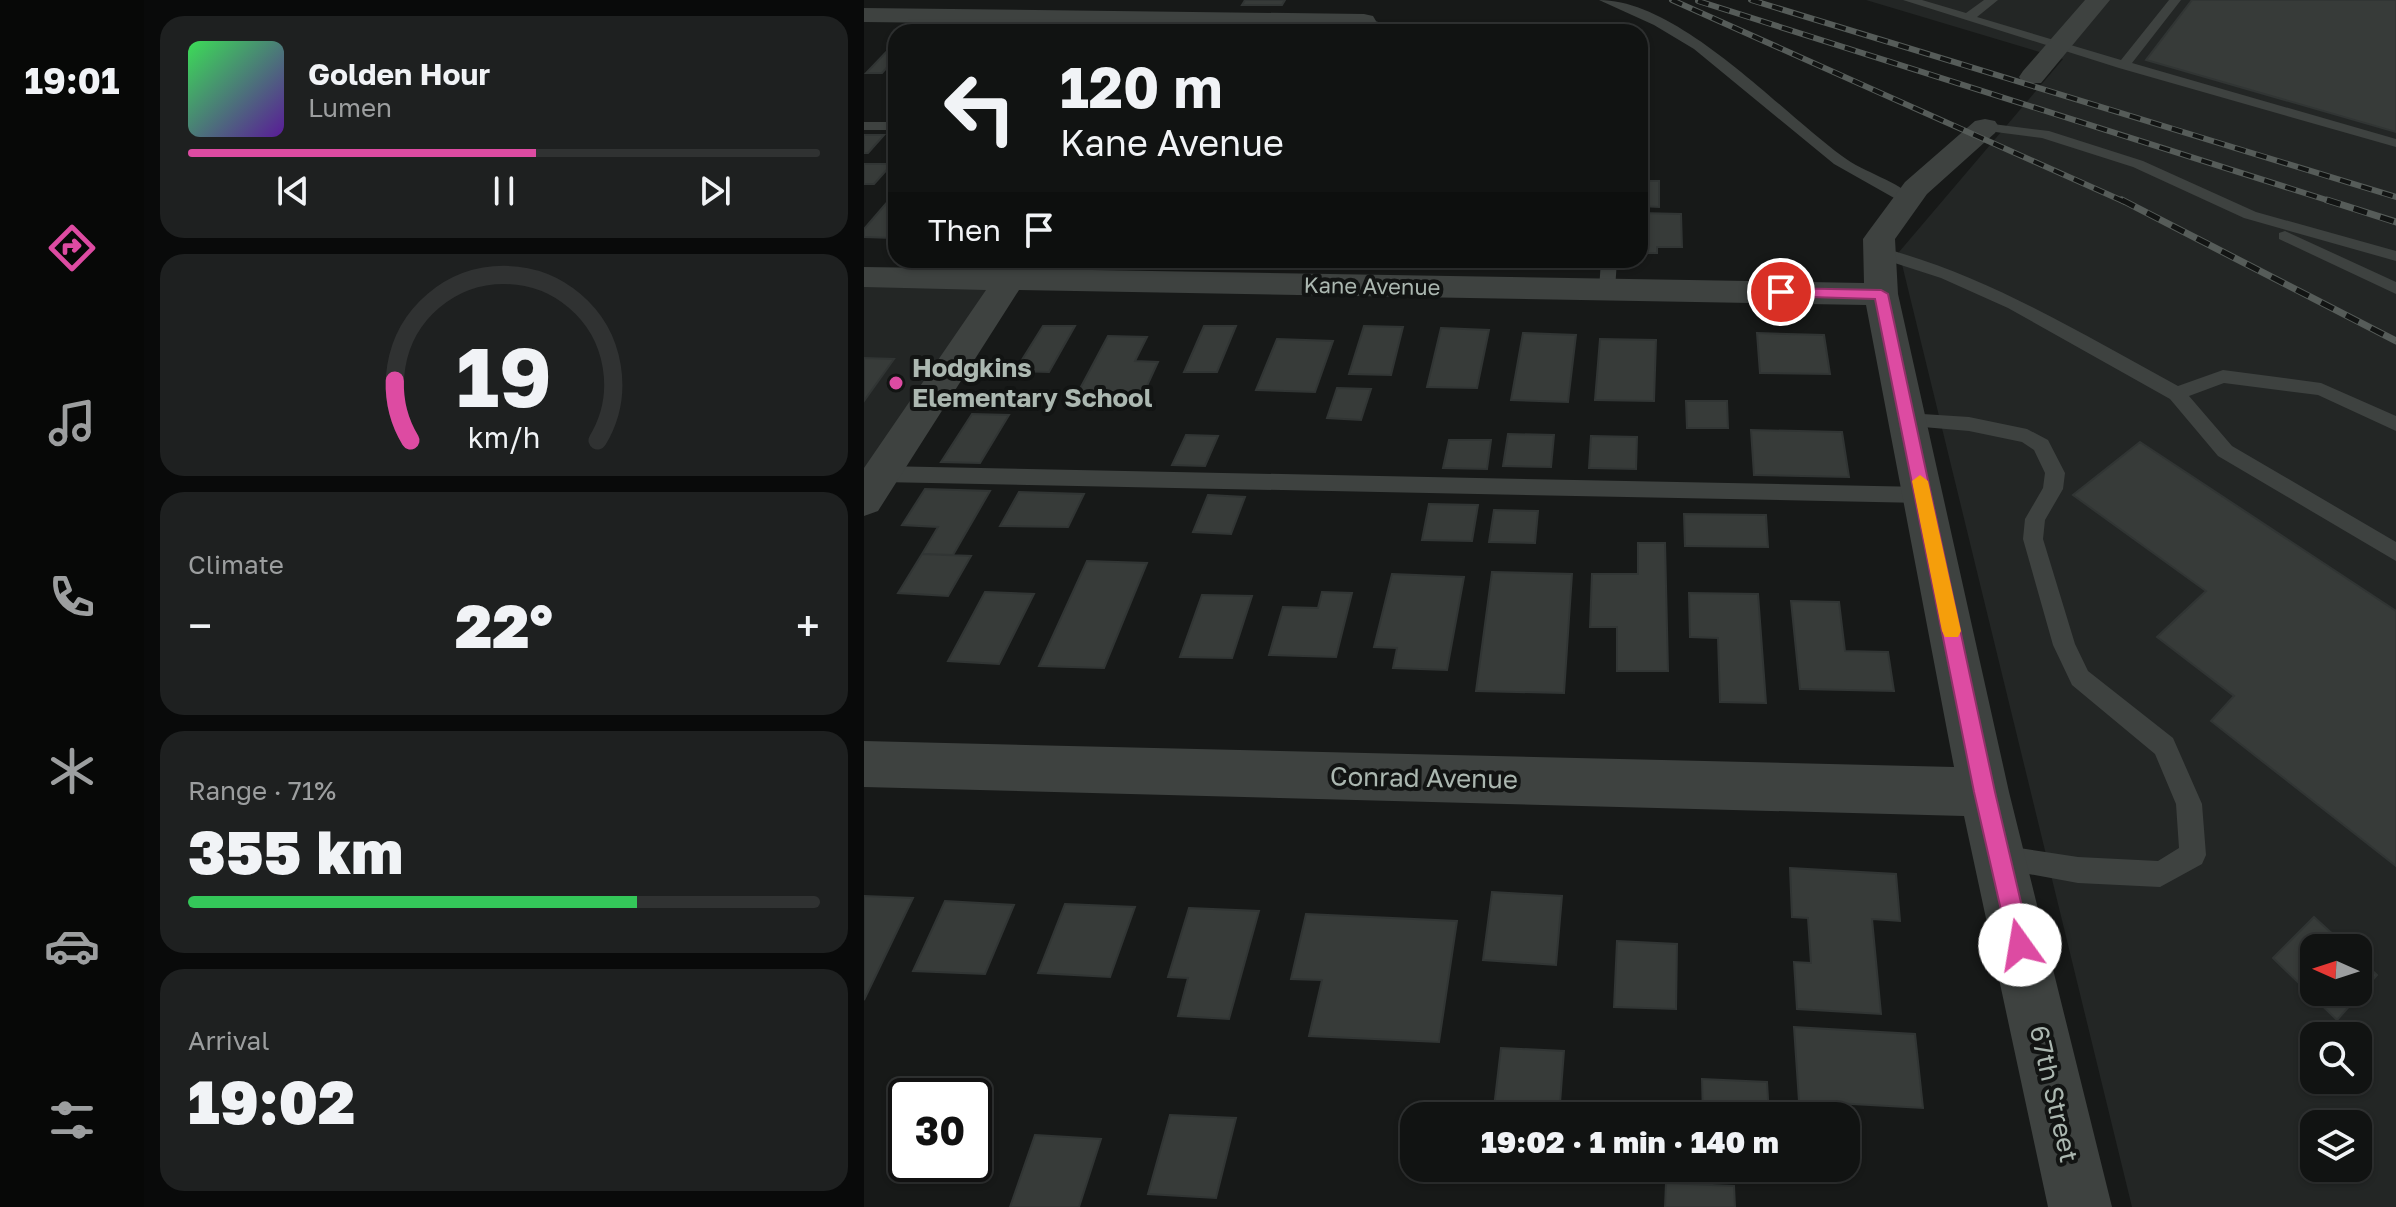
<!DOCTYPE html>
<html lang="en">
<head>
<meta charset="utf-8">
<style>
  body { margin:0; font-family:"Golos Text",sans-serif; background:#1e2020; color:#f1f3f6; height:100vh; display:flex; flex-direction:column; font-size:30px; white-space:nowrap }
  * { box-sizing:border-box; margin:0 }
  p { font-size:26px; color:#9c9e9f }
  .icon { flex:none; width:44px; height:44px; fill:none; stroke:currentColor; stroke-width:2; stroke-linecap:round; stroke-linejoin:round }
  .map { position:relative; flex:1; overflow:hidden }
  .panel { display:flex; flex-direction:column; gap:16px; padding:16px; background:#090a0a; width:720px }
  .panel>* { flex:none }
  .hud { position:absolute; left:24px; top:24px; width:760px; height:244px; border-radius:24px; box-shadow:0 2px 6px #0004,0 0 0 2px #303232; background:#111312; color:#f1f3f6; overflow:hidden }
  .needle { width:52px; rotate:273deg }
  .controls { position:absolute; left:1436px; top:934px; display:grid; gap:16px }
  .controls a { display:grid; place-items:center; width:72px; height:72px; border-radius:16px; background:#111312; box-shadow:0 2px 6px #0004,0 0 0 2px #303232; font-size:40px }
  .speed { position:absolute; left:24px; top:1078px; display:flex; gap:16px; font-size:40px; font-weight:700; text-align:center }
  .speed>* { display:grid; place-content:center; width:104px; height:104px; border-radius:50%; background:#111312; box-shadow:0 2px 6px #0004,0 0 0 2px #303232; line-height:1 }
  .speed .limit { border:4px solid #111; border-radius:12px; background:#fff; color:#111 }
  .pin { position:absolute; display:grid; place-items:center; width:68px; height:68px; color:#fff; margin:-34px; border:4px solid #fff; border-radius:50%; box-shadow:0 2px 8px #0007 }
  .me { position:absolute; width:88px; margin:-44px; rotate:347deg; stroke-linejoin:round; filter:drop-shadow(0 0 6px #0008) }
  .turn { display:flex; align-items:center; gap:28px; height:168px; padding:0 40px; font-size:36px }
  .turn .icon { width:104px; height:104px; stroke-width:2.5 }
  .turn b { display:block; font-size:56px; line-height:68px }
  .then { display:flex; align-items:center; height:76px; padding:0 40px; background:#0003; gap:16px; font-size:30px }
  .big { font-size:60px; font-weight:800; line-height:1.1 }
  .panel .card { flex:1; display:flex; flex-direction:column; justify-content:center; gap:12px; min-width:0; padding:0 28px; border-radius:24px; background:#1e2020 }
  .panel .dial { align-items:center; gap:0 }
  .dial svg { height:208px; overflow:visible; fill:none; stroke:#303232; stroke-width:7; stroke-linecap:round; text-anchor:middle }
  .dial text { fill:#f1f3f6; stroke:none }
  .song { display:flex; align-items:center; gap:24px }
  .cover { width:96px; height:96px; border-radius:12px; background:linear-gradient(135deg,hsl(130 70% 55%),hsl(270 70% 35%)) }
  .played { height:8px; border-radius:4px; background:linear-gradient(90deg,#dd4ba2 55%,#303232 55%) }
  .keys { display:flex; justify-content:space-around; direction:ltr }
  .heat { display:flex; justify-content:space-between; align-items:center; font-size:44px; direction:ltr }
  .charge { height:12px; border-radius:6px; background:linear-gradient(90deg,#34c759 71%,#303232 0) }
  .trip { position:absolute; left:536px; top:1102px; width:460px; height:80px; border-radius:24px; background:#111312; box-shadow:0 2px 6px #0004,0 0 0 2px #303232; font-weight:800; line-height:80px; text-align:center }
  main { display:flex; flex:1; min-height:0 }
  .menu { display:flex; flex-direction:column; width:144px; justify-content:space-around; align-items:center; background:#070807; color:#9c9e9f }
  .menu .icon { width:56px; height:56px }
  .menu .current { color:#dd4ba2 }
  .menu b { font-size:36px; color:#f1f3f6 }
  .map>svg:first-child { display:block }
  .built { fill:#232625; fill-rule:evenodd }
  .building { fill:#373b39; stroke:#313534; stroke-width:2 }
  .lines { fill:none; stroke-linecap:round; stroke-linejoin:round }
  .lane { fill:#3e4240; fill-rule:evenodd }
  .street { fill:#3e4240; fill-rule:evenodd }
  .rail-far1-casing { stroke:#565c59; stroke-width:6 }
  .rail-casing { stroke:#565c59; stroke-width:7 }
  .rail-far1 { stroke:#121413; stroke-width:4; stroke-dasharray:11; stroke-linecap:butt }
  .rail { stroke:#121413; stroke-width:5; stroke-dasharray:14; stroke-linecap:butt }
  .route { fill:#dd4ba2; stroke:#903169; stroke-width:2 }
  .slow { fill:#f59e0b }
  .poi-dot { fill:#dd4ba2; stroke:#121413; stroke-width:3 }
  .labels { text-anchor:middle; stroke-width:8; stroke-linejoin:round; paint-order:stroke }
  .far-street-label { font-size:22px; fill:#abb7b0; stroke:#121413 }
  .poi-label { font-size:26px; font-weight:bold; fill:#abb7b0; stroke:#121413; text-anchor:start }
  .street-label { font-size:26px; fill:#abb7b0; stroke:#121413 }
</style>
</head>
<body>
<main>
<nav class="menu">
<b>19:01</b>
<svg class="icon current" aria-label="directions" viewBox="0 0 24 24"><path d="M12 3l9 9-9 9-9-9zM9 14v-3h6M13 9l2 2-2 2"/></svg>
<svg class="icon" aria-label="music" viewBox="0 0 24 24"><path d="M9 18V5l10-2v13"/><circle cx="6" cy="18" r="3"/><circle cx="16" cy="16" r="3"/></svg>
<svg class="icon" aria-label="phone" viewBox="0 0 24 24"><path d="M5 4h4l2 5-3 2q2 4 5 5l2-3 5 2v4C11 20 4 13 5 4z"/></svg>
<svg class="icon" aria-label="climate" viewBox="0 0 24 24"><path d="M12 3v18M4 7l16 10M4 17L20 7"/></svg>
<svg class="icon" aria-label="car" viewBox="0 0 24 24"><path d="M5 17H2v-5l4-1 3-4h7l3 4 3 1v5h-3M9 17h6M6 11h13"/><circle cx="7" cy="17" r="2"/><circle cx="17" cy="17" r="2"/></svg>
<svg class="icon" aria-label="filters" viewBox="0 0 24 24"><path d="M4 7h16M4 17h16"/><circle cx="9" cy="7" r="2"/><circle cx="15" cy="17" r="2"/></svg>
</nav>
<section class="panel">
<div class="card">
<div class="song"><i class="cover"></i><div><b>Golden Hour</b><p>Lumen</p></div></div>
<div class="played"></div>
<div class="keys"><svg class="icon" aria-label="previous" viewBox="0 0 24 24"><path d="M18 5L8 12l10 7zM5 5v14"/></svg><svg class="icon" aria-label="pause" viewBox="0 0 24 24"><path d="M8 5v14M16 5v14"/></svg><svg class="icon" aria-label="next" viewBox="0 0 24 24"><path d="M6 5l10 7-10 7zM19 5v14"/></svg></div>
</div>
<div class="card dial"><svg viewBox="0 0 100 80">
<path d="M14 69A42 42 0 1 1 86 69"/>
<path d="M14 69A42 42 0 0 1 8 46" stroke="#dd4ba2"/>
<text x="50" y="56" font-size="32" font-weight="700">19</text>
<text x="50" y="72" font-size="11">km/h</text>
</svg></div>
<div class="card"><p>Climate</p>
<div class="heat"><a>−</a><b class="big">22°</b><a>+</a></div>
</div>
<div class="card"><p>Range · 71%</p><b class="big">355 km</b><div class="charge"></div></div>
<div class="card"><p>Arrival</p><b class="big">19:02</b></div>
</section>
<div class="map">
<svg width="1532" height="1207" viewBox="0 0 1532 1207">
  <rect width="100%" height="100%" fill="#171918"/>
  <path class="built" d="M1002,0h530v1207h-264l-233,-955 164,-193zM1450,948h44v44h-44zM1450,1036h44v44h-44zM1450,1124h44v44h-44z
    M0,285l128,3 -128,190z"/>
  <path class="building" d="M381,0h40l-3,5h-40z
    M1328,0h204v132l-250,-72z
    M28,46h4v18h-6l-8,9h-16z
    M0,135h20l-16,18h-4z
    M0,164h28l-18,20h-10z
    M776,181h19v26l-19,-1z
    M32,192v43l-3,3 -29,-1v-8z
    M776,213l41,1 1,33h-25v6h-17z
    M179,326h32l-26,46 -34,-1z
    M340,326h32l-19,46h-33z
    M500,326l39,1 -12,48 -42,-1z
    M577,328l48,2 -12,58 -50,-1z
    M659,333l53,2 -8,67 -57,-2z
    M893,333l67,2 6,39 -70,-1z
    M244,336l39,1 -12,24 23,1 -17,37 -66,-1z
    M413,339l56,2 -18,51 -59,-2z
    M736,339l56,1 -2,61 -59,-1z
    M0,358l30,1 -30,42z
    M473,388l34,1 -10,31 -34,-2z
    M822,401h41l1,27h-41z
    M108,414l37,1 -29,48 -39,-1z
    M887,430l91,2 7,45 -95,-2z
    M644,434l46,1 -3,32 -48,-1z
    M322,435l32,1 -13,30 -33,-1z
    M727,436l46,1 -1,32 -47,-1z
    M585,440h42l-4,29 -44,-1z
    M1276,442l256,169v255l-185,-145 23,-25 -77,-59 49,-46 -133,-96z
    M61,489l65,2 -37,64 -31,-1 16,-27 -36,-2z
    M155,492l65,2 -16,33 -68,-1z
    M344,495l37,2 -14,37 -38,-2z
    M565,504l49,1 -6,36 -50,-1z
    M630,510l44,1 -3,32 -46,-1z
    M820,514l82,1 2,32 -83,-1z
    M774,543h27l3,128h-51v-44h-27l2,-53h46z
    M58,554l49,2 -23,40 -50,-3z
    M223,561l60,2 -43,105 -65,-2z
    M628,572l80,2 -8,119 -88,-2z
    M528,574l72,3 -17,93 -54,-2 4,-20 -23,-1z
    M121,592l49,2 -35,70 -51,-3z
    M458,592l30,1 -16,64 -67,-2 14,-48 35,1z
    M825,593l69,1 8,109 -46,-1 -2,-64 -28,-1z
    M338,595l50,1 -20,62 -52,-1z
    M927,601l48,1 6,49 43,1 6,39 -94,-2z
    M926,868l106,6 4,47 -28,-2 9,95 -84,-5 -3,-47 17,1 -3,-45 -16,-1z
    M628,892l70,4 -6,69 -73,-5z
    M0,896l49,2 -49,102z
    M81,901l69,4 -29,69 -72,-3z
    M201,904l70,3 -25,70 -72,-4z
    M325,908l70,3 -30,108 -51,-3 10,-38 -20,-1z
    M442,914l151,7 -18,121 -130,-6 13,-56 -31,-1z
    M1450,917l34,31h-34v44h44v-35l19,18 -40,45 -64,-62z
    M753,941l60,3 -1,65 -62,-2z
    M930,1027l121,7 8,74 -124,-7z
    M637,1048l63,3 -5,65h-66z
    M838,1079l65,3 2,34h-66z
    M306,1115l66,3 -20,80 -68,-4z
    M171,1135l66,4 -22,68h-69z
    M802,1183l68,3 1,21h-70z"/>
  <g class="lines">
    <path class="lane" d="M735,0c80,0 180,110 243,156 22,17 55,24 74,44l-3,3h-10l-69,-39 -140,-115 -40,-24z
      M1039,0h19l44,13 18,-13h14l-21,17 144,43 48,-60h12l-49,63 264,76v8l-277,-79z
      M500,17l34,12 2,3h-18l-22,-8v-6z
      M0,122h32v8h-32z
      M1121,123l64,8 94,30 113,51 140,39v10l-152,-43 -111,-51 -91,-29 -62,-8 -2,-3z
      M1421,231l111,51v12l-117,-55v-6z
      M1015,247c108,28 203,87 299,139l45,-16 98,13 75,33v15l-78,-36 -94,-12 -35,13 43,50 164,96v19l-178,-105 -48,-57 -162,-91 -67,-30 -68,-22 -2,-4z
      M737,260h16l-2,30 -8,5 -8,-5z
      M1043,413l62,4 58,12 21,11 17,33 -2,16 -18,31 -2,19 32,105 13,27 85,67 29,66 4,51 -4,9 -42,23 -82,-4 -87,-16 -4,-9 4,-9 9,-4 78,12 80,4 21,-13 -3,-44 -21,-50 -83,-69 -19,-40 -30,-106 2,-20 18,-31 2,-15 -11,-23 -12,-8 -53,-11 -69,-6 -2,-5 2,-5z
      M17,466l1042,21 7,3 3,5 -3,5 -7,3 -1042,-21 -7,-3 -3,-5 3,-5z"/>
    <path class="street" d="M1221,0h25l-69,83h-18l-4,-6 4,-6z
      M0,8l500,6 9,2 3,5 -3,5 -9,2 -500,-6z
      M1121,119l10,2 4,6 -4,6 -68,61 -32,45 3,55 111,498 103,415h-64l-84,-391 -1100,-29v-46l1090,26 -88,-462 -847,-15 -141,221 -14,5v-48l122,-178 -122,-3v-20l136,2 6,-9h30l-3,9 831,14 -1,-44 5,-7 37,-50 70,-61z"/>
    <defs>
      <path id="rail-far1" d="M808,0l453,202
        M887,0l645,197
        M834,1l635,201"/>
      <path id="rail" d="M1258,200l274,141
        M1463,200l69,22"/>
    </defs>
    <use href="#rail-far1" class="rail-far1-casing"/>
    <use href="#rail" class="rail-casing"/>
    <use href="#rail-far1" class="rail-far1"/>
    <use href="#rail" class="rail"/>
  </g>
  <path class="route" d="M917,288l100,2 7,4 107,498 36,153 -3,8 -8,4 -8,-4 -3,-8 -35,-153 -99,-493 -99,-3 -2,-4z"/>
  <path class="slow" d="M1056,475l8,6 33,150 -3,6h-13l-3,-6 -30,-150z"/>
  <circle class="poi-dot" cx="32" cy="383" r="8"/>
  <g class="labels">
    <g class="far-street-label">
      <text transform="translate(508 286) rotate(1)" y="8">Kane Avenue</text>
    </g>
    <g class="poi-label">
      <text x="48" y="377">Hodgkins<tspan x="48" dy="30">Elementary School</tspan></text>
    </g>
    <g class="street-label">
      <text transform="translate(560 778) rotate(1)" y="9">Conrad Avenue</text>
      <text transform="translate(1190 1094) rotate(77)" y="9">67th Street</text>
    </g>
  </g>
</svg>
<div class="controls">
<a><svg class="needle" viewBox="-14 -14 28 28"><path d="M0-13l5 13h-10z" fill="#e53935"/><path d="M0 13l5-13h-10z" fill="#9c9e9f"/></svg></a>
<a><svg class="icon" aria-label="search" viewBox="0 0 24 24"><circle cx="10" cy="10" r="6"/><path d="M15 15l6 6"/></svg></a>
<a><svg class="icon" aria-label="layers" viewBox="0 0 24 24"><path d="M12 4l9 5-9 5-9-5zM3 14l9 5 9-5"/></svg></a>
</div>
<div class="speed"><div class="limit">30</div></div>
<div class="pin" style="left:917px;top:292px;background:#d93025"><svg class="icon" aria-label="arrive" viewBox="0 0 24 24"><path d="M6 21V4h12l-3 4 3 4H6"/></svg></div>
<svg class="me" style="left:1156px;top:945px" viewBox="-20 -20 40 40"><circle r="19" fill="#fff"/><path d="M0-13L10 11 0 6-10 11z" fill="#dd4ba2"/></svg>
<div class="trip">19:02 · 1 min · 140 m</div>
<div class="hud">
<div class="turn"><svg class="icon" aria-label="left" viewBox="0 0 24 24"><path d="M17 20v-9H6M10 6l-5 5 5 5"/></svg><div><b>120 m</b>Kane Avenue</div></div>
<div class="then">Then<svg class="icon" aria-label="arrive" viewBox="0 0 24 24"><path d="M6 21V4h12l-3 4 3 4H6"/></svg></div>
</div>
</div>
</main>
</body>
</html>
